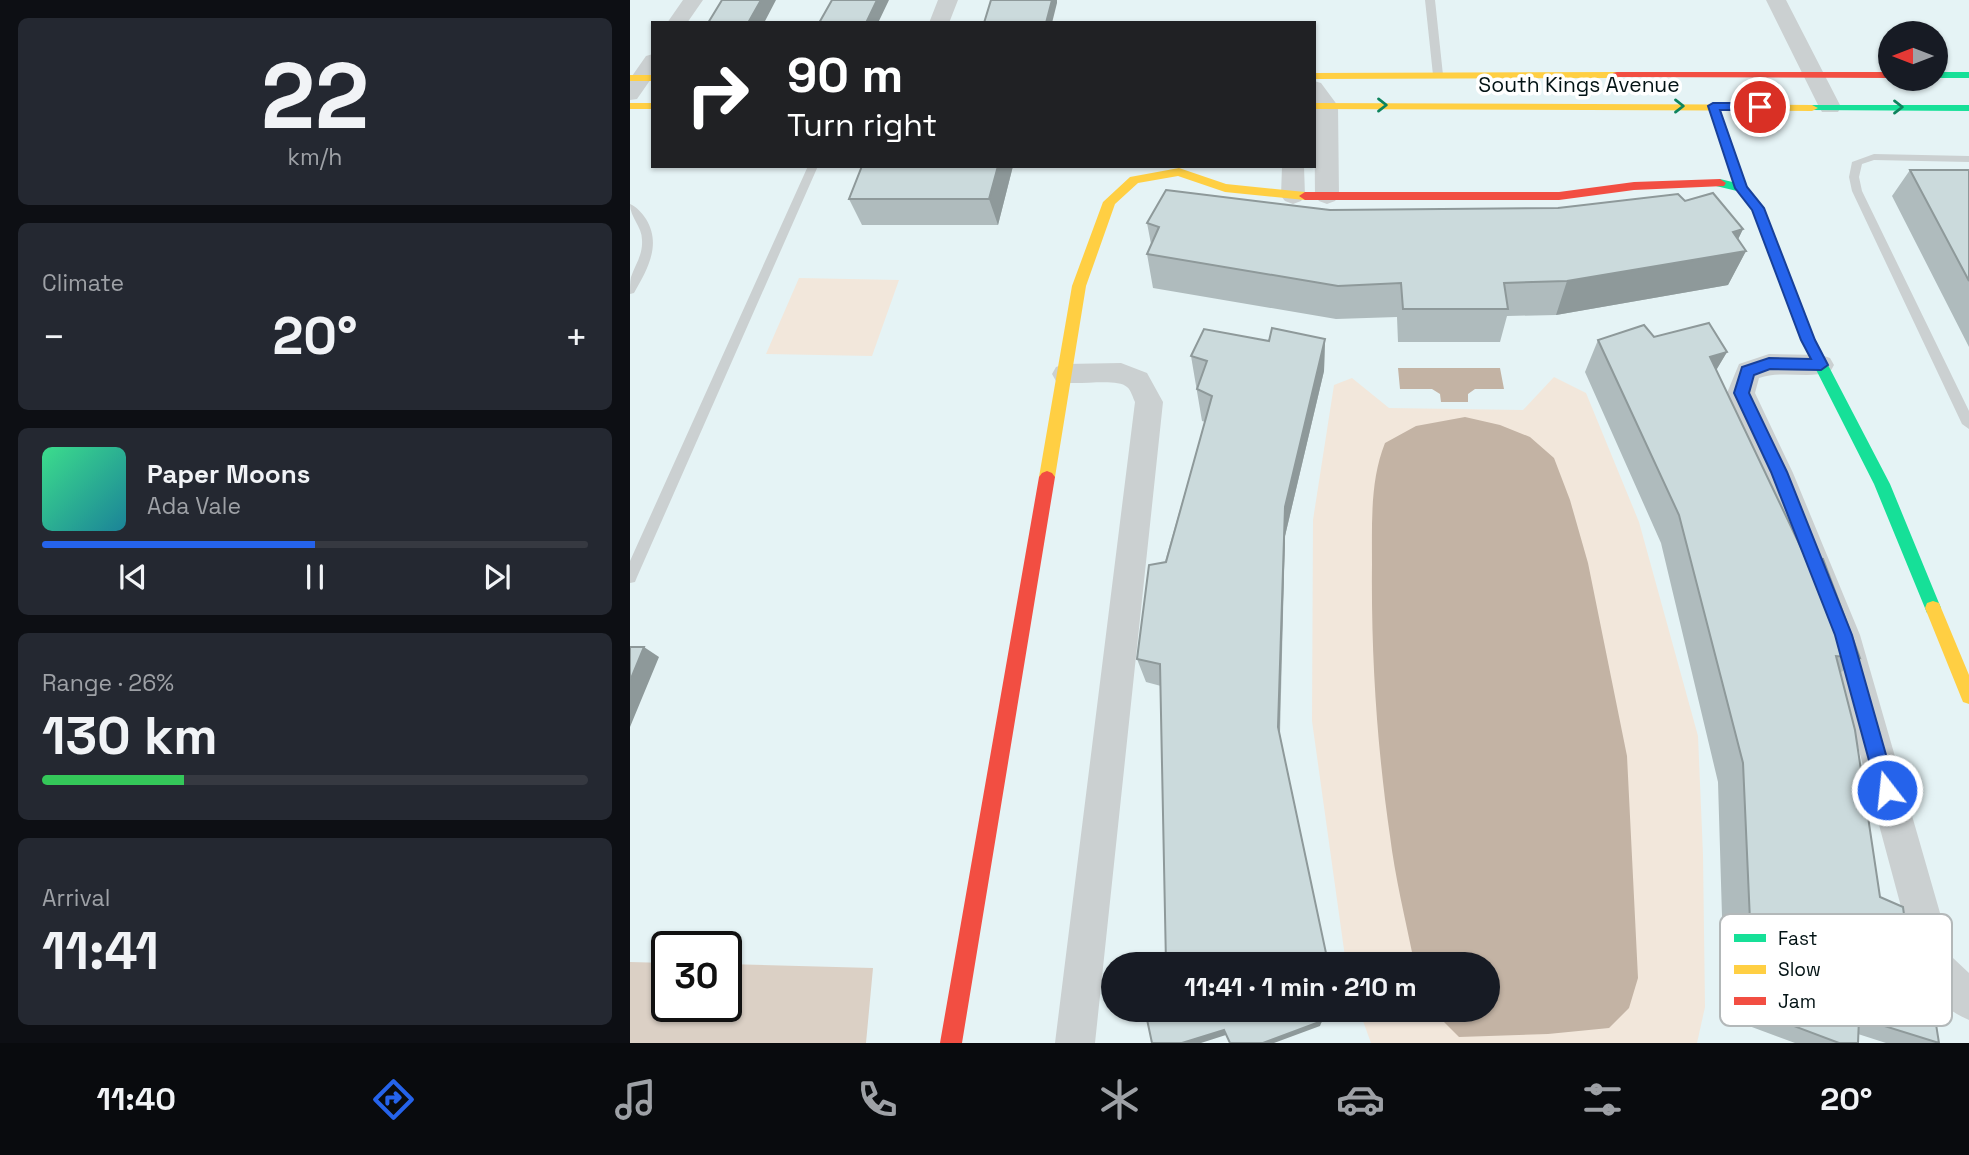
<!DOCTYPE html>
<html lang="en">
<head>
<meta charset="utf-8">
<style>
  body { margin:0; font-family:"Space Grotesk",sans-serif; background:#242831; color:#f1f3f6; height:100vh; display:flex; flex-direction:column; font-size:26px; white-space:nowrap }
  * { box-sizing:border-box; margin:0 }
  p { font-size:23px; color:#9ea1a6 }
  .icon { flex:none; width:38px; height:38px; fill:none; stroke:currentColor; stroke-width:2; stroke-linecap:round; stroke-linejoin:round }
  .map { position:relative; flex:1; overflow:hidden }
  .sheet { display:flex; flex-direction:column; gap:18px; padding:18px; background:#0d0f14; width:630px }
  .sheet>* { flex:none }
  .top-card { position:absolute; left:21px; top:21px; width:665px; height:147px; border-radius:0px; box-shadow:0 2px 5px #0004; background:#202124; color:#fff; overflow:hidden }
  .needle { width:46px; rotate:270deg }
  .fabs { position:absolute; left:1248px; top:21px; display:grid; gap:14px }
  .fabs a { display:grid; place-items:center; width:70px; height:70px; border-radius:50%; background:#171b24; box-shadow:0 2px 5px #0004; font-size:35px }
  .speed { position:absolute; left:21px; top:931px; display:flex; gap:14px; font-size:35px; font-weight:700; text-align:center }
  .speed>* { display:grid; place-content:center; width:91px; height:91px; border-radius:50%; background:#171b24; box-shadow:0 2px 5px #0004; line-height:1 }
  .speed .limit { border:4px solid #111; border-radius:10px; background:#fff; color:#111 }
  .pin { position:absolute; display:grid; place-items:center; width:60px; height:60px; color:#fff; margin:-30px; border:4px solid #fff; border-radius:50%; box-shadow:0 2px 7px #0007 }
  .me { position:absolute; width:77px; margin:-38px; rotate:344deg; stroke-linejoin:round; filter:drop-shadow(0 0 5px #0008) }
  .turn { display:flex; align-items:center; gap:24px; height:147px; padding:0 21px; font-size:32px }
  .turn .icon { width:91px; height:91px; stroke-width:2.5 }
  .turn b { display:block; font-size:49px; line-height:60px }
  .big { font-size:52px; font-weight:700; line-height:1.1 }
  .sheet .card { flex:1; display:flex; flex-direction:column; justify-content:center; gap:10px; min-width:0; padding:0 24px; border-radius:10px; background:#242831 }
  .sheet .dial { align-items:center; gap:0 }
  .dial b { font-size:91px; line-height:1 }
  .song { display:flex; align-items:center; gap:21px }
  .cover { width:84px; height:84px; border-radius:10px; background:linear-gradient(135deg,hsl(150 70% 55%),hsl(190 70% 35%)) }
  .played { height:7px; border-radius:4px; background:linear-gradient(90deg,#2563eb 50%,#363941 50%) }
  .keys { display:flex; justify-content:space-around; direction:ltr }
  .heat { display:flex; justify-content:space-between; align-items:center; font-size:38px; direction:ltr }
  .charge { height:10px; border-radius:5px; background:linear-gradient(90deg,#34c759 26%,#363941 0) }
  .trip { position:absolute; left:471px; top:952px; width:399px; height:70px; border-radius:35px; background:#171b24; box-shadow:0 2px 5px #0004; font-weight:700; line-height:70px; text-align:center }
  .dock { display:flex; height:112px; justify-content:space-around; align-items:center; background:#090b0e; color:#9ea1a6 }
  .dock .icon { width:49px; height:49px }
  .dock .selected { color:#2563eb }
  .dock b { font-size:32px; color:#f1f3f6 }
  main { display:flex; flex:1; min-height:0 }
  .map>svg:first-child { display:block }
  .green { fill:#f2e7db }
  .forest { fill:#dbd0c5 }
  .water { fill:#c3b3a4 }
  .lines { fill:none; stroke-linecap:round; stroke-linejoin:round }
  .lane { fill:#cbd0d1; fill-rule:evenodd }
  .street { fill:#cbd0d1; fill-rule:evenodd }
  .fast { fill:#16e098; fill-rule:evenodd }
  .slow { fill:#ffcf43; fill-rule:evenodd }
  .jam { fill:#f24e42; fill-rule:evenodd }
  .wall { fill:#afbbbd }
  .shaded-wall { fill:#8e999a }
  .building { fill:#cbdadc; stroke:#8e999a; stroke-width:2 }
  .oneway { stroke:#0d845d }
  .route { fill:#2563eb; stroke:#184099; stroke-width:2 }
  .labels { text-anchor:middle; stroke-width:7; stroke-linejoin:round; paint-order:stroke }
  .far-street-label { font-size:21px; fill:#031315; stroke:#fff }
  .key { fill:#fff; stroke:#b3b8b9; stroke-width:2 }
  .key-label { font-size:19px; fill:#031315 }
</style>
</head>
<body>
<main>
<section class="sheet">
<div class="card dial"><b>22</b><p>km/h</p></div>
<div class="card"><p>Climate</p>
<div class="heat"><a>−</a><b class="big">20°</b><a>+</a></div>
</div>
<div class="card">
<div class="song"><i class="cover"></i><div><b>Paper Moons</b><p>Ada Vale</p></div></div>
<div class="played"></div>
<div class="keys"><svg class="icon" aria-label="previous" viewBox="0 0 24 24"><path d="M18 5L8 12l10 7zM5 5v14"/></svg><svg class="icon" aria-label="pause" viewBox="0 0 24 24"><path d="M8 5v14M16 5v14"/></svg><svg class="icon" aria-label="next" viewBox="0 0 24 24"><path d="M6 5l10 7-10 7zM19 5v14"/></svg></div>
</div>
<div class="card"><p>Range · 26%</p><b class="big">130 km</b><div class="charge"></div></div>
<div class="card"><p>Arrival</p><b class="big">11:41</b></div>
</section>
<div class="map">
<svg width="1339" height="1043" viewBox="0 0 1339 1043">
  <rect width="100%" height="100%" fill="#e5f3f5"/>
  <path class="green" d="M169,278l100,2 -27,76 -106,-2z
    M924,377l32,16 53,129 59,214 5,119 2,152 -8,36h-326l-12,-33h129v-46h-142l-34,-243 1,-201 21,-135 18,-7 37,30 134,2z"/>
  <path class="forest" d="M0,962l37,1v43h59v-42l147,4 -7,75h-236z"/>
  <path class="water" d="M768,368h102l4,21h-29l-7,5v8h-27l-1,-8 -8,-5h-32z
    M835,417l35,8 30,12 24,21 16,42 18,63 39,193 11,222 -9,30 -20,20 -61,6 -89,3 -27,-27h56v-46h-72l-3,-7c-8,-40 -18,-80 -23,-121 -13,-89 -19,-181 -18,-272 0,-40 -2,-84 13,-121l31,-17z"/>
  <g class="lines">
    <path class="lane" d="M795,0h10l8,75 -5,3 -5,-3z
      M1083,103l5,3 28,82 -1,3h-8l-1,-3 -28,-82z
      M1244,154l95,2v6l-95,-2 -12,4 -3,13 3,14 107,220v18l-7,-5 -110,-233 -3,-14 3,-15z
      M178,166h10l-181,411 -2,5 -5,1v-22z
      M0,204c7,3 12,9 16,15 16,26 1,51 -12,74l-4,1c0,-5 0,-12 1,-17 4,-12 12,-22 11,-37 0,-14 -12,-22 -12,-36z"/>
    <path class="street" d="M53,0h20l-16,23h-20z
      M308,0h20l-9,23h-20z
      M1136,0h20l55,107 -3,5h-16l-3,-5z
      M23,54v22l-16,23 -7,1v-21l16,-23z
      M684,81l7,2 17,23 1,90 -4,5 -8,3 -8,-3 -4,-5z
      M652,166h22l1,30 -4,5 -8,3 -8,-3 -4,-5z
      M1139,354l52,1 9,3 4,7 -4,7c-23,7 -48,-2 -71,6l-4,15 38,80 67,162 93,323 16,15v47c-22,-9 -42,-28 -51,-50l-90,-335 -63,-162 -38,-80 12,-29z
      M491,363l26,10 16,29 -68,641h-40l80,-641c-2,-4 -4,-12 -8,-15 -11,-10 -54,0 -71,-6l-4,-7 4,-7 9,-3z"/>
    <path class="fast" d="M1306,72h33v6h-33z
      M1182,105h157v6l-161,-1 -2,-2z
      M1090,179l25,6 19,23 51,132 75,144 51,124 -2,5 -6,2 -6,-2 -53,-129 -73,-144 -49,-131 -15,-18 -21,-5 -2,-3z"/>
    <path class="slow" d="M684,73l303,-1 5,3 -5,3 -303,1z
      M0,75h23v6h-23z
      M0,103h23v6h-23z
      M684,103l498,2 6,3 -6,3 -498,-2z
      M549,168l47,16 79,8 6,4 -6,4 -80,-8 -47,-16 -40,7 -23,21 -29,82 -31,191 -3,4h-10l-3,-4 33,-191 31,-84 27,-25z
      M1303,601l6,2 30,72v29l-6,-2 -38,-94 2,-5z"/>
    <path class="jam" d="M987,72h273v6l-277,-1v-4z
      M1090,179l6,4 -2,3 -90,4 -75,10h-254l-6,-4 6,-4h254l75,-10z
      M417,471l5,2 3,4 -93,566h-22l99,-566 3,-4z"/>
  </g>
  <path class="wall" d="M383,166l-15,59h-136l-13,-26z
    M1280,170h59v177l-77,-151z
    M1055,201l58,28 -5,10 8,12 -18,34 -172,30 -49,1 -7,26h-102l-1,-25 -61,2 -183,-31 -6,-34 4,-10 -4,-21 183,-13 228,-2z
    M1024,337l73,15 -11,18 89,186 55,102 -20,15 40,224 31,71 28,75h-53l-28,-9v9h-63l-70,-26 -7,-235 -57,-239 -76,-171 13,-32z
    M695,339l-1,32 -39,165 -5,198 44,228 -8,2h-150l-5,-278 -15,-4 -9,-23 68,-237 -3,-1 -11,-65 78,-15z"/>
  <path class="shaded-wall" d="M131,0h15l-12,23h-16z
    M247,0h12l-11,23h-12z
    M422,0h5v3l-5,20h-6z
    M368,166h15l-15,59 -9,-26z
    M1113,229l-12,25 15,-3 -18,34 -172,30 11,-34z
    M695,339l-1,32 -39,165 -6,211 -1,-20 7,-220z
    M1097,352l-19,32 2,-27z
    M14,647l15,10 -29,70v-46z
    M696,953l-2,9 -8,2h-14v-4z
    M692,1021l-2,5 -46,17h-11z
    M594,1030l5,4 -28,9h-19z"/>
  <path class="building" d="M92,0h39l-13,23h-40z
    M202,0h45l-11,23h-47z
    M361,0h61l-6,23h-62z
    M232,166h136l-9,33h-140z
    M1280,170h59v111z
    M536,190l164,20 228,-2 120,-14 7,7 28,-8 30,36 -10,3 13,19 -179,30 -63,2 4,26h-105l-2,-26 -63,3 -191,-32 12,-27 -12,-4z
    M1079,323l18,29 -17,5 95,199 18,3 37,99 -24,-2 19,74 25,167 23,10 8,61 17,6 11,69 -80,-25 -1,25h-19l-85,-32 -11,-248 -64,-248 -81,-175 46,-15 10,12z
    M642,328l53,11 -40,168 -7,220 48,226 -24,7 2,4h-138l-6,-300 -23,-5 12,-94 17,-3 46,-166 -15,-7 10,-28 -16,-5 13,-27 65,12z
    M0,647h14l-14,34z
    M515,1010h173l4,11 -59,22h-33l-6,-13 -42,13h-30z"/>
  <defs><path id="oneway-chevron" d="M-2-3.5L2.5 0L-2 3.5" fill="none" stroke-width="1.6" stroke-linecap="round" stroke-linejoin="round" transform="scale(1.75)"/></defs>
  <g class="oneway">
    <use href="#oneway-chevron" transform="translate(752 105)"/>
    <use href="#oneway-chevron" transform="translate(1049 106)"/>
    <use href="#oneway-chevron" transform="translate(1268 107)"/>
  </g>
  <path class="route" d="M1083,103h47l6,4 -6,3h-40l27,77 17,21 51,132 13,25 -7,5 -51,-1 -16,6 -5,18 38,79 65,163 44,155 -3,6 -6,3 -7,-3 -3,-6 -42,-155 -64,-163 -37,-79 8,-26 27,-9 42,1 -10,-19 -49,-130 -17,-22 -27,-82z"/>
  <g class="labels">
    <g class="far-street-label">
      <text x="949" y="92">South Kings Avenue</text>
    </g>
  </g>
  <rect x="1090" y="914" width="232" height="112" rx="10" class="key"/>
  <rect x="1104" y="934" width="32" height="8" fill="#16e098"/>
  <rect x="1104" y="965" width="32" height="9" fill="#ffcf43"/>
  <rect x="1104" y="997" width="32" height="8" fill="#f24e42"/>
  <g class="key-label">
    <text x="1148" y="945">Fast</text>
    <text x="1148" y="976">Slow</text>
    <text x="1148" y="1008">Jam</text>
  </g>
</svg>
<div class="fabs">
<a><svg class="needle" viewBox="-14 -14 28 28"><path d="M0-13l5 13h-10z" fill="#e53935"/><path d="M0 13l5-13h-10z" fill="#9ea1a6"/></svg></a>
</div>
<div class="speed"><div class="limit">30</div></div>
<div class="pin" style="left:1130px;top:107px;background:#d93025"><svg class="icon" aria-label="arrive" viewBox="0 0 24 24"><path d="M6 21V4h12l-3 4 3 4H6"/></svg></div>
<svg class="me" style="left:1257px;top:790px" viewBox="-20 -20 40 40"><circle r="17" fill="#2563eb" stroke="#fff" stroke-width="3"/><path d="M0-11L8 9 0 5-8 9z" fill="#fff"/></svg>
<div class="trip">11:41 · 1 min · 210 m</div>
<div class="top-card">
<div class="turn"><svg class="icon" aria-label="right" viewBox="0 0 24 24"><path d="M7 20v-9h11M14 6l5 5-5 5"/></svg><div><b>90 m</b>Turn right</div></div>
</div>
</div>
</main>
<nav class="dock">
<b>11:40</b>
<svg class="icon selected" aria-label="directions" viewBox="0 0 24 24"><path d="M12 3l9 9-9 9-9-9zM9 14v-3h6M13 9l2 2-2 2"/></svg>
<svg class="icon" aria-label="music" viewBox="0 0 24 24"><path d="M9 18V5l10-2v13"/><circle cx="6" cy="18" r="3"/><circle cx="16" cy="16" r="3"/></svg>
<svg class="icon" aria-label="phone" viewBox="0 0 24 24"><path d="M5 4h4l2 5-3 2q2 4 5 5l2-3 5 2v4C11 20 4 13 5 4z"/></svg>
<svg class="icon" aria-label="climate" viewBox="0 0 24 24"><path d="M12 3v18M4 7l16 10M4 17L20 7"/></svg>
<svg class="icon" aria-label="car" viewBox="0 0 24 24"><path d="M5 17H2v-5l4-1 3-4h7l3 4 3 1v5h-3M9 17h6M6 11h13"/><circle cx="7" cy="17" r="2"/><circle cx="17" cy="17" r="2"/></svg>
<svg class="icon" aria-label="filters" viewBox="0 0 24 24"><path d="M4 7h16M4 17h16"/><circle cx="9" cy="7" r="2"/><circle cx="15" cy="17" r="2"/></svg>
<b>20°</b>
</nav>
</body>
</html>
